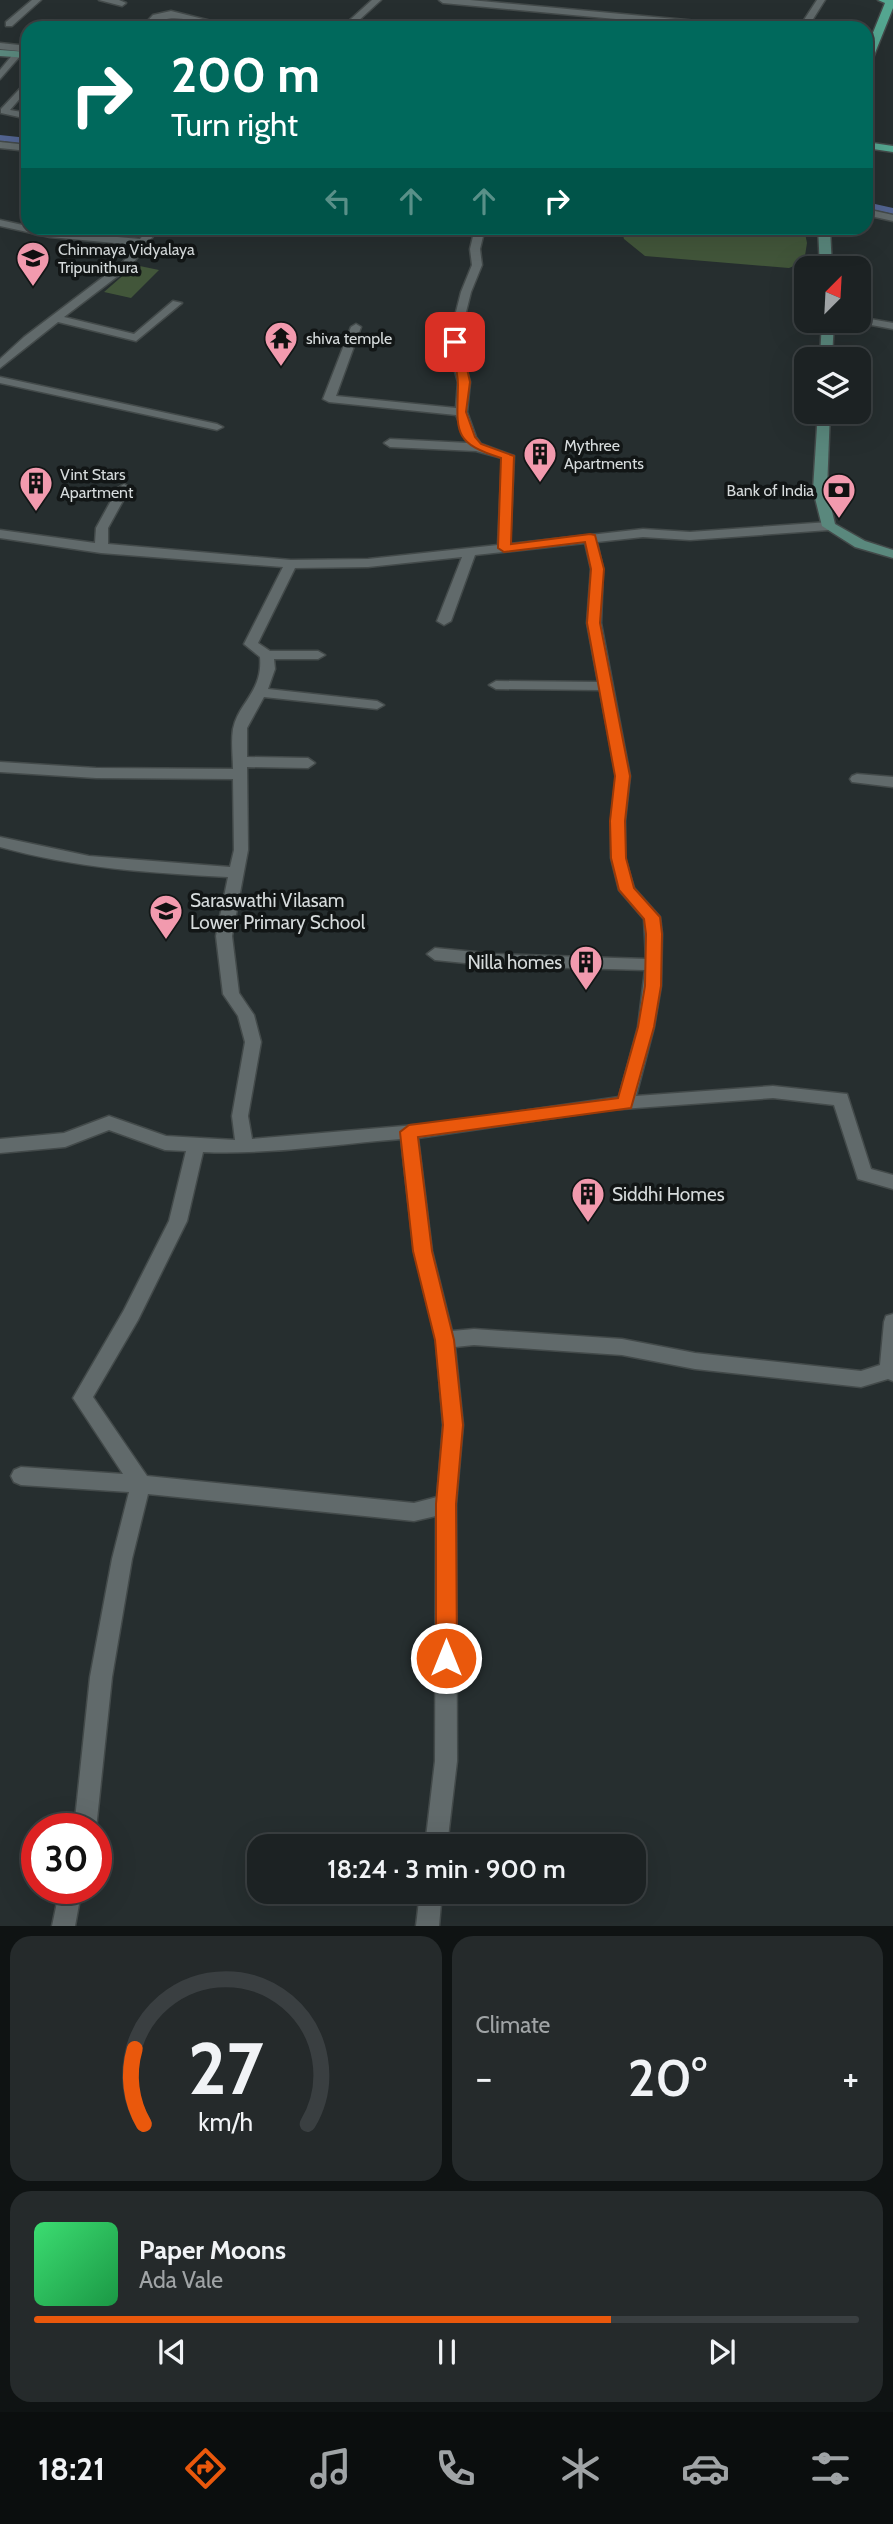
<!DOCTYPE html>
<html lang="en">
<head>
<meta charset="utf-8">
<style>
  body { margin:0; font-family:Cabin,sans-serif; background:#252a2b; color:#f1f3f6; height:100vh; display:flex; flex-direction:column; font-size:26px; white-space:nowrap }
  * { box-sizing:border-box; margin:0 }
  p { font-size:23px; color:#a0a4a6 }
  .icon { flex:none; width:38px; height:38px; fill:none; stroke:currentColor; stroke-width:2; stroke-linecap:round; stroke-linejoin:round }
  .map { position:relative; height:1926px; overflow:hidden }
  .details { display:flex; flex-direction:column; gap:10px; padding:10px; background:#0f1313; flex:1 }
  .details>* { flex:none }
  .guide { position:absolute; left:21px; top:21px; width:852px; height:214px; border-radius:21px; box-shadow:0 7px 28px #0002,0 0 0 2px #3a3f41; background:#00695c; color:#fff; overflow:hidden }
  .needle { width:46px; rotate:24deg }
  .controls { position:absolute; left:794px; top:256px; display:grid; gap:14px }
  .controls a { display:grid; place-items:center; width:77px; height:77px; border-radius:14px; background:#1c2223; box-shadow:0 7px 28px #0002,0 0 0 2px #3a3f41; font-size:35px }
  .speed { position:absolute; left:21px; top:1813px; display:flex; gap:14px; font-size:35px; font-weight:700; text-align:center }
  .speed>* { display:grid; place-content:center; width:91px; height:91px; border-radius:50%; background:#1c2223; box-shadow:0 7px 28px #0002,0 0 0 2px #3a3f41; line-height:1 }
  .speed .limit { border:10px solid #d22; background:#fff; color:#111 }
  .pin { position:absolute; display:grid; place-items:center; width:60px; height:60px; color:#fff; margin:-30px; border-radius:14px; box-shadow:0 4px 10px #0006 }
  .me { position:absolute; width:77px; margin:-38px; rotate:0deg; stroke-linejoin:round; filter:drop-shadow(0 0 5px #0008) }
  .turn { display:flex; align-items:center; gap:24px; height:147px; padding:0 35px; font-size:32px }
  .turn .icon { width:91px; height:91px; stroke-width:2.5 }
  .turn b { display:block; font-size:49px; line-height:60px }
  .lanes { display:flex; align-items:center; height:66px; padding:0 35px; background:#0003; justify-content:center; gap:35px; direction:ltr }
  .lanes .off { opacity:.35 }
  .big { font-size:52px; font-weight:600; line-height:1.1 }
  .details .widget { flex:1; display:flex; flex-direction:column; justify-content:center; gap:10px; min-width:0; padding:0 24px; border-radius:21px; background:#252a2b }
  .details .dial { align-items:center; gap:0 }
  .dial svg { height:182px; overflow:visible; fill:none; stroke:#3a3f41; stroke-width:7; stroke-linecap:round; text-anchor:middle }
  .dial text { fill:#f1f3f6; stroke:none }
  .song { display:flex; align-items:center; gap:21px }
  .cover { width:84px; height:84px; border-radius:10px; background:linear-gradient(135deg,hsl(140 70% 55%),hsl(140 70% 35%)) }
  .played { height:7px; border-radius:4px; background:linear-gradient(90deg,#ea580c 70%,#3a3f41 70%) }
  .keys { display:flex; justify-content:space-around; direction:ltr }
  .heat { display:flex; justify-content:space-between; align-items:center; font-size:38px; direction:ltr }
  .details .tiles { flex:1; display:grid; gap:10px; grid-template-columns:1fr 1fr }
  .widget:last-child { grid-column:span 2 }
  .trip { position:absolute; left:247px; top:1834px; width:399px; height:70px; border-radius:21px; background:#1c2223; box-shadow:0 7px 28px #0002,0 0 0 2px #3a3f41; font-weight:600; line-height:70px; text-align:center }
  .menu { display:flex; height:112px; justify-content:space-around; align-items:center; background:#0b0e0e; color:#a0a4a6 }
  .menu .icon { width:49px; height:49px }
  .menu .current { color:#ea580c }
  .menu b { font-size:32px; color:#f1f3f6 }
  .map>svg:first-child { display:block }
  .green { fill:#42563a }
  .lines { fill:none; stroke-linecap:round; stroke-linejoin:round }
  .canal { fill:#526491; fill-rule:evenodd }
  .minor-casing { stroke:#434a4a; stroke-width:3 }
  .secondary-casing { stroke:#434a4a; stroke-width:3 }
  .primary-casing { stroke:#434a4a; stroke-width:3 }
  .minor { fill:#616a6b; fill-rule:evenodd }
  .secondary { fill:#5a887d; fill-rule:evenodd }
  .primary { fill:#54a690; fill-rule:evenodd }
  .route { fill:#ea580c; stroke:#983908; stroke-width:2 }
  .labels { text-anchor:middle; stroke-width:7; stroke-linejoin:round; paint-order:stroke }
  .far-poi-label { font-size:16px; fill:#d6dbdc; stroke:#121616; text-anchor:start }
  .poi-label { font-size:19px; fill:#d6dbdc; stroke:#121616; text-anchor:start }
</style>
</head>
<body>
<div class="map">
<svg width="893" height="1926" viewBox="0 0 893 1926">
  <rect width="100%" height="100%" fill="#262e2f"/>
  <path class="green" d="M621,228h183l3,15 -3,19 -15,6 -144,-12 -21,-17z
    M135,265l24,5 -28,28 -27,-6z"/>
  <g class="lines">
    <path class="canal" d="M0,135l28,3v6l-28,-3z
      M866,202l27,6v6l-27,-6z"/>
    <defs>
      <path id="minor" d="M32,0h9l-29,26h-6v-4z
        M99,0h20l7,3 -4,3z
        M372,0h9l-24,22 25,6h-41z
        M439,0h31l270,25 4,3h-31l-270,-25z
        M817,0h8l-17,27 -14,1 8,-5z
        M171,11l60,15 1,2c-29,0 -60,-22 -82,0h-9l12,-13z
        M0,43l28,3v6l-28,-3z
        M14,53l7,2 -21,24v-9z
        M28,80v9l-18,21 18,3v6l-27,-6v-4z
        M0,142l28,3v6l-28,-3z
        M866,209l27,6v6l-27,-6z
        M0,220l50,11 90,8 9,-11h10l-28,38 -67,51 70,17 39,-33 9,2 -46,38 -78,-19 -58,46v-9l24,-22 99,-75 13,-17 -86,-8 -50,-11z
        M475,228h10l-5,21 2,16 -11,27 -11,44v11l10,35 -3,30 9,25 5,7 33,12 -4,88 133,-15 47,3 139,-10 6,4 -6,4 -139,10 -47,-3 -46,5 6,27 -2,54 29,153 -5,45v37l9,30 26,29 2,17 -1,52 -7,41 -18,69 137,-10 74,8 24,75 22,6v14l-35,-10 -24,-74 -61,-7 -165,12 -190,28 14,113 20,80 22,-2 148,10 73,14 166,18 19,-6 4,-43 2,-6 7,-2v67l-5,-2 -27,8 -166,-18 -73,-14 -148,-10 -19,2 8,78 -7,79 1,257 -10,85h-22l10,-85 1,-245 -22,5 -266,-27 -16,65 -20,118 -16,152h-22l16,-152 22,-118 17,-67 -108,-7 -7,-3 -3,-6 3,-6 7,-3 102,7 -50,-76 51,-88 45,-89 17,-70 -21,-1 -56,-20 -44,17 -65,6v-14l64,-6 45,-17 57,20 69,4 -3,-24 13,-74 -7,-26 -15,-22 -7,-58 12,-59c-78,-4 -153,-9 -228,-30v-10l89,19 141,11 4,-17 -1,-71 -137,-1 -96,-6v-10l96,6 137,1c0,-12 -2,-27 0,-40 5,-26 30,-37 27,-72l-16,-13 39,-77 -182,-14 -101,-15v-8l95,13 1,-15 22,-40 6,-4 6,4 -22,40v16l183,16 77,-1 130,-14 4,-87 -26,-7 -86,-4 -6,-4 6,-4 78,4 -12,-28 -127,-13 -6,-3 28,-72 5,-3 5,3 -25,69 120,12 2,-26 -10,-35 2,-11 11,-44 11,-27 -2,-16zM585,543l6,26 -4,54 11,59 -102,-1 -7,4 7,4 104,1 16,86 -5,45v37l8,32 25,29 2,40 -151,-5 -60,-6 -8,6 8,6 60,6 150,4 -7,57 -19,70 -180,26 -187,16 -4,-23 13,-74 -7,-27 -15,-22 -7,-57 16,-86 -1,-83 61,1 7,-5 -7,-5 -61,-1v-29l17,-31 113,12 7,-4 -7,-4 -109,-12 7,-20 -1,-10h44l7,-4 -7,-4h-48l-12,-8 37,-75 73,-1 94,-10 -25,64 7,4 7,-4 24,-66zM401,1139l13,112 22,89 7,85 -6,72 -23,6 -267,-27 -54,-79 45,-77 49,-99 16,-69c65,3 133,-8 198,-13z
        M859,317l34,6v6l-38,-7 -1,-2h5z
        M0,377l217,47 6,3 -6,3 -217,-47z
        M857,774l36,3v10l-41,-5 -2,-3 2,-3z
        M60,1888h22l-7,38h-23z
        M420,1892h22l-3,34h-23z"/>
      <path id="secondary" d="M0,50l28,2v6l-28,-2z
        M818,228h12l2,40h-12z
        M822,320h12l-2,39h-12z
        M818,411h12l-3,79 8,34 30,17 28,9v8l-38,-11 -33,-21 -9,-36z"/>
      <path id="primary" d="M878,0h15v8l-22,55 -5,3v-16l19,-47z
        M866,142l27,4v6l-27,-4z"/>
    </defs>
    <use href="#minor" class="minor-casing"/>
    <use href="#secondary" class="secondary-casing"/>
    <use href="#primary" class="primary-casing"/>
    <use href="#minor" class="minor"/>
    <use href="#secondary" class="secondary"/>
    <use href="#primary" class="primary"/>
  </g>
  <path class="route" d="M455,338l6,4 9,40 -4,30 9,25 6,7 33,12 -3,88 79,-10 5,1 9,34 -4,54 30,153 -5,45 1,37 8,30 26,29 2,17 -1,52 -7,41 -23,81 -213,29 14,114 22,89 9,85 -7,79 1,154 -3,7 -8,3 -7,-3 -3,-7v-154l7,-79 -8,-85 -22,-89 -13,-119 9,-7 209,-27 20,-71 7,-41 1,-52 -2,-15 -25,-29 -8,-32 -1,-37 5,-45 -28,-153 4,-54 -6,-27 -81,10 -6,-4 3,-90c-49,-15 -44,-27 -43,-73 0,-14 -5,-30 -8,-43z"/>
  <defs>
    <symbol id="school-pin" viewBox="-11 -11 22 30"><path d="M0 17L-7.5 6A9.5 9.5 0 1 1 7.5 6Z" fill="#f29aae" stroke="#121616"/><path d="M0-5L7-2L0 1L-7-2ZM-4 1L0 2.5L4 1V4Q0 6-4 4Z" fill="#111"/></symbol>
    <symbol id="temple-pin" viewBox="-11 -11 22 30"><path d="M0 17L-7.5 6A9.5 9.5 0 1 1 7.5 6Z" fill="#f29aae" stroke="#121616"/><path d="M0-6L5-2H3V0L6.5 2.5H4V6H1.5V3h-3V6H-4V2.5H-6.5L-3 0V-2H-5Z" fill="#111"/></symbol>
    <symbol id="building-pin" viewBox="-11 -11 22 30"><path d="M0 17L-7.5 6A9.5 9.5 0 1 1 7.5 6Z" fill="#f29aae" stroke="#121616"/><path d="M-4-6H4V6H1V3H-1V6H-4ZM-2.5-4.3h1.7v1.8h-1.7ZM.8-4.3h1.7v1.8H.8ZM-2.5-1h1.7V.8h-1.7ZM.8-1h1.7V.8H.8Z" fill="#111"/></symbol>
    <symbol id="bank-pin" viewBox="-11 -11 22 30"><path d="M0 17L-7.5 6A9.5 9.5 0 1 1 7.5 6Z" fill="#f29aae" stroke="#121616"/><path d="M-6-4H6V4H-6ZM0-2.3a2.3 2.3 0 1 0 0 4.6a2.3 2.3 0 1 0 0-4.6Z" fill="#111"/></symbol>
  </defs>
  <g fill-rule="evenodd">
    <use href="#school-pin" x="14" y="239" width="38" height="52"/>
    <use href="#temple-pin" x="262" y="319" width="38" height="52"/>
    <use href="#building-pin" x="521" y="435" width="38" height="52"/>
    <use href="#building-pin" x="17" y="464" width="38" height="52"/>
    <use href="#bank-pin" x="820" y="471" width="38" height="52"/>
    <use href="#school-pin" x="147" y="892" width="38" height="52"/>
    <use href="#building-pin" x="567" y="943" width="38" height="52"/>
    <use href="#building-pin" x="569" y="1175" width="38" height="52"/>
  </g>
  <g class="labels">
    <g class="far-poi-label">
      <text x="58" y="255">Chinmaya Vidyalaya<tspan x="58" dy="18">Tripunithura</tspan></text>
      <text x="306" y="344">shiva temple</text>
      <text x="564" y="451">Mythree<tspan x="564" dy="18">Apartments</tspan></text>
      <text x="60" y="480">Vint Stars<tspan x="60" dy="18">Apartment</tspan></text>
      <text x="814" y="496" text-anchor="end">Bank of India</text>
    </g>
    <g class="poi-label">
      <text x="190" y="907">Saraswathi Vilasam<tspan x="190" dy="22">Lower Primary School</tspan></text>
      <text x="562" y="969" text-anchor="end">Nilla homes</text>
      <text x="612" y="1201">Siddhi Homes</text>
    </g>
  </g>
</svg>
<div class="controls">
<a><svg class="needle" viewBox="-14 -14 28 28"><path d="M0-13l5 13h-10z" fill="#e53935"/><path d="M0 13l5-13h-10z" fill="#a0a4a6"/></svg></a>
<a><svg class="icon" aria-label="layers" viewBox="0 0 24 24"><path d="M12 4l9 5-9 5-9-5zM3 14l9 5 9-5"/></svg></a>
</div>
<div class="speed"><div class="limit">30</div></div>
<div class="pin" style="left:455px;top:342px;background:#d93025"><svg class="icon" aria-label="arrive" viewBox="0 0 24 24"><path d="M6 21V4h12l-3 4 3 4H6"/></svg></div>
<svg class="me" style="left:446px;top:1658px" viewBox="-20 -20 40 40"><circle r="17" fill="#ea580c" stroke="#fff" stroke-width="3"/><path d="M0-11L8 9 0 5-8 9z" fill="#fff"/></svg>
<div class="trip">18:24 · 3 min · 900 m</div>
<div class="guide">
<div class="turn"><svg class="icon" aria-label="right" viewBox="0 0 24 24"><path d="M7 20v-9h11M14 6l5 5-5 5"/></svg><div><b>200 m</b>Turn right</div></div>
<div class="lanes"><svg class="icon off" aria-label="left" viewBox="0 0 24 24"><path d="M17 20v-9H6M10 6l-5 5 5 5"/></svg><svg class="icon off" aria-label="ahead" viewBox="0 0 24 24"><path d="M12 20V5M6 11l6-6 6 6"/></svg><svg class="icon off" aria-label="ahead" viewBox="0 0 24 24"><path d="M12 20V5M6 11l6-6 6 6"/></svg><svg class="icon" aria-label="right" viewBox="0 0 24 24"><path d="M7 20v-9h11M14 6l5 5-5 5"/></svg></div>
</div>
</div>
<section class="details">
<div class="tiles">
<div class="widget dial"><svg viewBox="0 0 100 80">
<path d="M14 69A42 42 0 1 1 86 69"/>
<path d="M14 69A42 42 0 0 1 10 36" stroke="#ea580c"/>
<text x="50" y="56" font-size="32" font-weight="700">27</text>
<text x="50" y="72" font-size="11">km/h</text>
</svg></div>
<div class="widget"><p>Climate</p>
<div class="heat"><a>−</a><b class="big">20°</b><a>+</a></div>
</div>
<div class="widget">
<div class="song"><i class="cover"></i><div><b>Paper Moons</b><p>Ada Vale</p></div></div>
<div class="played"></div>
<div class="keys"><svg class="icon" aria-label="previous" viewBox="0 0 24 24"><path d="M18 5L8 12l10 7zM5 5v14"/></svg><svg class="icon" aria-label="pause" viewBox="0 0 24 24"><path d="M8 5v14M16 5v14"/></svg><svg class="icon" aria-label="next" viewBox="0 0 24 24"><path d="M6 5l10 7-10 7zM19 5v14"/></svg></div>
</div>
</div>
</section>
<nav class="menu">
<b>18:21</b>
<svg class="icon current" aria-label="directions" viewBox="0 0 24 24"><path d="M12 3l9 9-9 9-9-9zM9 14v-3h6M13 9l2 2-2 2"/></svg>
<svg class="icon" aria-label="music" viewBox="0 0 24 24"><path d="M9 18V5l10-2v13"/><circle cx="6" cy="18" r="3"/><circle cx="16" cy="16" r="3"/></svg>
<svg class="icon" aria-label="phone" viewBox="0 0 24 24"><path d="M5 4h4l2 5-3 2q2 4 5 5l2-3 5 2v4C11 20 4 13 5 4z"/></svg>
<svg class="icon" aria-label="climate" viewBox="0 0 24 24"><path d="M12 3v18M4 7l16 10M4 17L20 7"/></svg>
<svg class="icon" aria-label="car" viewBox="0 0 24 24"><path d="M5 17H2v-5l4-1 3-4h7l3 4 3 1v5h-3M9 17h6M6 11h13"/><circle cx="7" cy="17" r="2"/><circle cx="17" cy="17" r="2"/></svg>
<svg class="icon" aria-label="filters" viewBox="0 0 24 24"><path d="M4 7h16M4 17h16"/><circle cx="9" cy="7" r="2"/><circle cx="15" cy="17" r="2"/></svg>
</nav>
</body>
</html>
